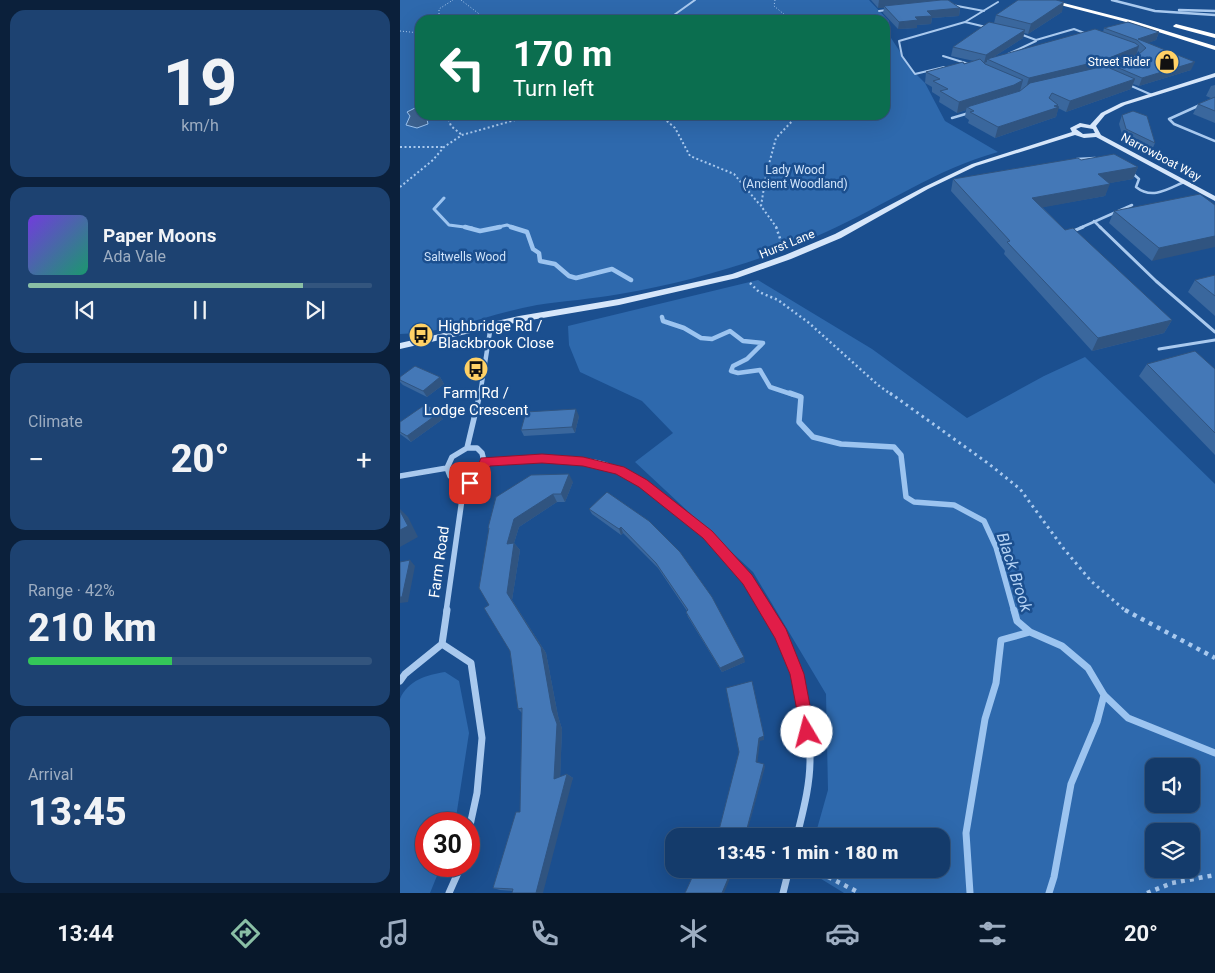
<!DOCTYPE html>
<html lang="en">
<head>
<meta charset="utf-8">
<style>
  body { margin:0; font-family:Roboto,sans-serif; background:#1d4271; color:#f1f3f6; height:100vh; display:flex; flex-direction:column; font-size:19px; white-space:nowrap }
  * { box-sizing:border-box; margin:0 }
  p { font-size:16px; color:#9dadc1 }
  .icon { flex:none; width:28px; height:28px; fill:none; stroke:currentColor; stroke-width:2; stroke-linecap:round; stroke-linejoin:round }
  .map { position:relative; flex:1; overflow:hidden }
  .details { display:flex; flex-direction:column; gap:10px; padding:10px; background:#0b203b; width:400px }
  .details>* { flex:none }
  .hud { position:absolute; left:15px; top:15px; width:475px; height:105px; border-radius:15px; box-shadow:0 5px 20px #0002,0 0 0 1px #33557e; background:#0b6e4f; color:#fff; overflow:hidden }
  .controls { position:absolute; left:745px; top:758px; display:grid; gap:10px }
  .controls a { display:grid; place-items:center; width:55px; height:55px; border-radius:10px; background:#143b6b; box-shadow:0 5px 20px #0002,0 0 0 1px #33557e; font-size:25px }
  .speed { position:absolute; left:15px; top:812px; display:flex; gap:10px; font-size:25px; font-weight:700; text-align:center }
  .speed>* { display:grid; place-content:center; width:65px; height:65px; border-radius:50%; background:#143b6b; box-shadow:0 5px 20px #0002,0 0 0 1px #33557e; line-height:1 }
  .speed .limit { border:8px solid #d22; background:#fff; color:#111 }
  .pin { position:absolute; display:grid; place-items:center; width:42px; height:42px; color:#fff; margin:-21px; border-radius:10px; box-shadow:0 2px 8px #0006 }
  .me { position:absolute; width:55px; margin:-28px; rotate:352deg; stroke-linejoin:round; filter:drop-shadow(0 0 4px #0008) }
  .turn { display:flex; align-items:center; gap:18px; height:105px; padding:0 15px; font-size:22px }
  .turn .icon { width:65px; height:65px; stroke-width:2.5 }
  .turn b { display:block; font-size:35px; line-height:42px }
  .big { font-size:38px; font-weight:800; line-height:1.1 }
  .details .card { flex:1; display:flex; flex-direction:column; justify-content:center; gap:8px; min-width:0; padding:0 18px; border-radius:15px; background:#1d4271 }
  .details .dial { align-items:center; gap:0 }
  .dial b { font-size:65px; line-height:1 }
  .song { display:flex; align-items:center; gap:15px }
  .cover { width:60px; height:60px; border-radius:8px; background:linear-gradient(135deg,hsl(260 70% 55%),hsl(160 70% 35%)) }
  .played { height:5px; border-radius:2px; background:linear-gradient(90deg,#8abfa5 80%,#33557e 80%) }
  .keys { display:flex; justify-content:space-around; direction:ltr }
  .heat { display:flex; justify-content:space-between; align-items:center; font-size:28px; direction:ltr }
  .charge { height:8px; border-radius:4px; background:linear-gradient(90deg,#34c759 42%,#33557e 0) }
  .trip { position:absolute; left:265px; top:828px; width:285px; height:50px; border-radius:15px; background:#143b6b; box-shadow:0 5px 20px #0002,0 0 0 1px #33557e; font-weight:800; line-height:50px; text-align:center }
  .dock { display:flex; height:80px; justify-content:space-around; align-items:center; background:#08182b; color:#9dadc1 }
  .dock .icon { width:35px; height:35px }
  .dock .current { color:#8abfa5 }
  .dock b { font-size:22px; color:#f1f3f6 }
  main { display:flex; flex:1; min-height:0 }
  .map>svg:first-child { display:block }
  .green { fill:#2e69ad; fill-rule:evenodd }
  .water { fill:#3c6290; stroke:#9cc4f0 }
  .lines { fill:none; stroke-linecap:round; stroke-linejoin:round }
  .stream-far3 { stroke:#9cc4f0; stroke-width:3 }
  .stream-far2 { stroke:#9cc4f0; stroke-width:4.5 }
  .stream-far1 { stroke:#9cc4f0; stroke-width:5.5 }
  .stream { stroke:#9cc4f0; stroke-width:7 }
  .path-far4 { stroke:#a9c9ee; stroke-width:1; stroke-dasharray:1 2; stroke-linecap:butt }
  .path-far3 { stroke:#a9c9ee; stroke-width:2; stroke-dasharray:2 2.5; stroke-linecap:butt }
  .path-far2 { stroke:#a9c9ee; stroke-width:2.5; stroke-dasharray:2 3; stroke-linecap:butt }
  .path-far1 { stroke:#a9c9ee; stroke-width:3; stroke-dasharray:2.5 4; stroke-linecap:butt }
  .path { stroke:#a9c9ee; stroke-width:4.5; stroke-dasharray:4 5; stroke-linecap:butt }
  .lane-far2 { stroke:#a9c9ee; stroke-width:2 }
  .lane-far1 { stroke:#a9c9ee; stroke-width:2.5 }
  .lane { stroke:#a9c9ee; stroke-width:3 }
  .street-far3 { stroke:#a9c9ee; stroke-width:2.5 }
  .street-far2 { stroke:#a9c9ee; stroke-width:4.5 }
  .street-far1 { stroke:#a9c9ee; stroke-width:5.5 }
  .street { stroke:#a9c9ee; stroke-width:7 }
  .secondary { fill:#d6e6fa; fill-rule:evenodd }
  .highway { fill:#fff; fill-rule:evenodd }
  .wall { fill:#3a679d; fill-rule:evenodd }
  .shaded-wall { fill:#305480 }
  .building { fill:#4478b7; stroke:#305480 }
  .route { fill:#e11d48; stroke:#92132f }
  .labels { text-anchor:middle; stroke-width:5; stroke-linejoin:round; paint-order:stroke }
  .far-poi-label { font-size:12px; fill:#fff; stroke:#1b4f8f; text-anchor:end }
  .far-street-label { font-size:12px; fill:#fff; stroke:#1b4f8f }
  .far-park-label { font-size:12px; fill:#cfe3fa; stroke:#1b4f8f }
  .poi-label { font-size:15px; fill:#fff; stroke:#1b4f8f; text-anchor:start }
  .street-label { font-size:15px; fill:#fff; stroke:#1b4f8f }
  .water-label { font-size:16px; font-style:italic; fill:#b5d3f5; stroke:#1b4f8f }
</style>
</head>
<body>
<main>
<section class="details">
<div class="card dial"><b>19</b><p>km/h</p></div>
<div class="card">
<div class="song"><i class="cover"></i><div><b>Paper Moons</b><p>Ada Vale</p></div></div>
<div class="played"></div>
<div class="keys"><svg class="icon" aria-label="previous" viewBox="0 0 24 24"><path d="M18 5L8 12l10 7zM5 5v14"/></svg><svg class="icon" aria-label="pause" viewBox="0 0 24 24"><path d="M8 5v14M16 5v14"/></svg><svg class="icon" aria-label="next" viewBox="0 0 24 24"><path d="M6 5l10 7-10 7zM19 5v14"/></svg></div>
</div>
<div class="card"><p>Climate</p>
<div class="heat"><a>−</a><b class="big">20°</b><a>+</a></div>
</div>
<div class="card"><p>Range · 42%</p><b class="big">210 km</b><div class="charge"></div></div>
<div class="card"><p>Arrival</p><b class="big">13:45</b></div>
</section>
<div class="map">
<svg width="815" height="893" viewBox="0 0 815 893">
  <rect width="100%" height="100%" fill="#1b4f8f"/>
  <path class="green" d="M0,0h469l20,21 2,17 21,32 13,13 20,38 53,31c-62,17 -114,54 -172,80 -64,29 -136,50 -206,62 -28,5 -56,7 -83,11 -46,8 -90,28 -137,29zM20,20h465v95h-465z
    M358,280l114,69 95,69 77,-42 41,-19 130,127v409h-371l-39,-24h136v-33h-126l13,-46 -2,-96 -73,-122 -118,-110 38,-29 -31,-32 -62,-29 -11,-27 -1,-19zM754,766h37v38h-37zM754,831h37v38h-37z
    M45,672l14,9 10,52 -14,91h-29v42h15l-11,27h-30v-194c8,-19 27,-24 45,-27z"/>
  <path class="water" d="M19,106l1,9h6l2,9 -11,4 -11,-3 4,-9 -3,-4z"/>
  <g class="lines">
    <path class="stream-far3" d="M19,100v6
      M44,198l-10,11 15,16 23,3
      M94,228l13,-3 8,3"/>
    <path class="stream-far2" d="M65,227l15,4 20,-4
      M111,227l16,5 6,17 6,4 1,8 15,3 14,12 7,2 36,-9 19,11
      M262,317l1,4 21,7 17,10 11,1 18,-8 13,10 20,2 -16,16 -14,7 -2,5 7,2 22,-3 10,17 24,8"/>
    <path class="stream-far1" d="M390,393l11,4 -2,25 14,15 28,7 53,3 7,8 5,42 8,5 40,3 30,16 12,26 18,65"/>
    <path class="stream" d="M614,610l3,11 13,11 32,14 26,22 16,27 24,23 87,35
      M570,893l-4,-60 19,-114 11,-36 5,-43 29,-8
      M649,893l5,-16 17,-93 26,-62 7,-27"/>
    <path class="path-far4" d="M61,0l26,20
      M375,0l-1,6 17,14
      M39,20v-11l14,-9
      M0,31l20,2"/>
    <path class="path-far3" d="M47,115l4,11 11,9
      M260,115l15,13 15,28 44,18 26,31
      M0,147h44
      M0,187l33,-27 11,-13 18,-12 71,-20
      M377,228l-16,-22 5,-31 10,-37 22,-23"/>
    <path class="path-far2" d="M376,227l7,20
      M350,283l9,9 19,8 31,23 69,62 14,10"/>
    <path class="path-far1" d="M490,393l99,71 31,25 44,60 27,32 36,31"/>
    <path class="path" d="M725,610l90,48
      M412,869l48,24
      M747,893l25,-10 43,-8"/>
    <path class="lane-far2" d="M552,5l32,6
      M479,11l8,-1
      M267,20l28,-20
      M586,27l-21,-5 33,-20
      M620,34l16,6 38,-11 13,5
      M608,54l28,-13
      M543,56l26,8
      M544,67l-29,7 -13,-18 -3,-15 66,-19
      M729,85l23,10"/>
    <path class="lane-far1" d="M800,105l-31,14 5,5 41,17
      M552,118l17,-5
      M677,159l18,-1
      M731,172l8,7 -3,8c16,13 32,2 48,-5
      M694,221l7,7
      M680,228l52,-23"/>
    <path class="lane" d="M700,227l56,54 59,51
      M671,232l12,-5
      M759,349l56,-9"/>
    <path class="street-far3" d="M712,0l43,11 60,4
      M779,10l36,1"/>
    <path class="street-far2" d="M80,395l11,-70"/>
    <path class="street-far1" d="M67,448l13,-55
      M67,448h10l5,5 3,12c-6,11 -13,19 -26,19l-9,-8 -3,-8 5,-11z
      M85,461c40,-2 83,-7 121,4 59,19 129,96 162,147
      M0,476l47,-8
      M46,612l18,-127"/>
    <path class="street" d="M367,610c24,42 44,102 43,150 0,26 -7,51 -13,76
      M42,644l29,19 11,75 -5,55 -8,37
      M0,681l5,-7 37,-30 5,-34
      M49,893l12,-27
      M383,893l6,-24"/>
    <path class="secondary" d="M815,73v4l-90,28 -20,10 -9,11 5,9 114,61v5l-119,-64 -12,1 -9,-3 -99,31 -48,23 -87,49 -50,21 -54,19 -118,27 -100,17 -119,27v-6l119,-27 100,-17 113,-25 53,-19 50,-21 89,-47 48,-23 100,-32 -2,-4 10,-5 10,2 11,-12 20,-10zM681,127l12,2 2,4 -12,1 -7,-5z"/>
    <path class="highway" d="M641,0h11l82,21 81,25v4l-85,-27z
      M776,24l39,10v4l-41,-11 -1,-1z"/>
  </g>
  <path class="wall" d="M471,0h77l12,8 -1,8 -27,2 -1,6 -14,1v3l-19,1 -15,-16 1,-5h-6z
    M662,12l-34,22 -4,-1 -1,5 -31,20 111,-26 1,-4 55,4 -3,8 -9,3 44,27 -52,16 -6,-2 -2,5 -65,23 -8,-4 -2,9 -61,21 -27,-15 1,-3 -4,-3 1,-7 -9,3 -18,-11 1,-5 -8,-5v-5l-7,-4 1,-11 48,-11 -23,-5 2,-9 41,-24 2,-8zM738,51l2,2 -4,3z
    M815,85v38l-22,-9 5,-10 13,-6 -5,-2 5,-10z
    M722,115l33,28 -4,9 -28,-14 -4,-14z
    M681,160l57,7 -5,12 -24,4 -4,13 -63,11 23,23 107,90 -8,13 -72,18 -88,-97 1,-3 -54,-60 2,-12z
    M815,205l-63,56 -43,-38 5,-12z
    M815,275v41l-27,-24 7,-12z
    M747,364l68,5v86l-76,-79z
    M0,377h40l4,7 -17,13 -24,-12 -3,-3z
    M179,416l-4,17 -51,3 -3,-6z
    M43,419l-32,23 -11,-8v-12z
    M173,482l-8,20h-8l-38,25 -5,16 6,7 -8,50 34,53 12,63 4,13 -2,48 7,-3 6,4 -60,113 -13,-1 -7,-2 27,-76 2,-99 -4,-4 -8,-58 -21,-46v-75l-1,-2z
    M207,492l138,170 -23,10 -34,-55 -2,-5 1,-1 -29,-43 -35,-35 -2,2 -29,-21 -3,-5z"/>
  <path class="shaded-wall" d="M479,0h64l-59,6v2h-6z
    M664,2l-2,10 -34,22 3,-10z
    M560,8l-1,8 -27,2 -1,6 -14,1v3l-19,1 1,-7 16,-5 12,-6z
    M625,30l-2,8 -34,22 -2,-1v3l-3,1 2,-8z
    M759,32l-3,8 -13,5 -5,-6z
    M739,46l-3,10 -24,9v1l-11,4 -75,18 3,-10z
    M795,62l-4,8 -52,16 3,-8z
    M735,79l-4,10 -65,23 4,-11z
    M623,80l-3,11 -53,16 -1,3 -9,3 2,-11z
    M658,105v2h1l-3,10 -61,21 3,-11z
    M738,167l-5,12 -39,7 4,-12z
    M710,184l-5,12 -76,14 3,-12z
    M815,236v11l-63,14 7,-13z
    M772,320l-8,13 -72,18 6,-13z
    M40,377l4,7 -17,13 -4,-6z
    M176,409l3,7 -4,17 -3,-6z
    M39,413l4,6 -32,23 -4,-6z
    M169,474l4,8 -8,20 -4,-8z
    M153,494l4,8 -38,25 -5,16 6,7 -8,50 34,53 12,63 4,13 -2,54 -6,-4 -47,-186v-49l7,-25z
    M0,509l8,8 10,20 -18,10z
    M221,527l2,6 -2,2 -2,-6z
    M10,560l5,6 -7,36 -8,1v-6z
    M344,657l1,5 -23,10 -2,-4z
    M364,736v4l-4,1 -3,25 -1,-4 3,-24z
    M364,764l1,3 -19,69h-1z
    M167,774l6,4 -30,115h-7z
    M330,874l1,2 -7,17h-2z"/>
  <path class="building" d="M541,0h7l12,8 -33,3 5,5 -17,1 3,3 -19,2 -15,-16z
    M618,0h38l8,2 -33,22 -35,-9z
    M589,22l36,8 -39,25 -33,-8z
    M728,22l31,10 -21,7 57,23 -53,16 -30,-13 27,-11 7,-6 -9,-8 -33,-12z
    M695,29l40,14 4,3 -35,14 -75,18 -42,-19z
    M580,59l5,5 38,16 -9,5 -55,17 -19,-11 8,-2 -15,-8 7,-2 -14,-7 37,-10 1,2z
    M705,66l30,13 -65,22 -18,-8 -3,5 9,7 -4,1 5,1 -61,20 -28,-15 4,-1 -7,-4 53,-16 10,-8z
    M815,97v14l-17,-7z
    M733,111l14,5 8,27 -29,-14 -4,-14z
    M714,154l24,13 -40,7 12,10 -78,14 33,32 8,-2 99,92 -74,18 -91,-96 3,-1 -57,-62 125,-21 3,2z
    M800,194l15,11v31l-56,12 -45,-37z
    M815,275v21l-20,-16z
    M795,351l20,18v64l-68,-69z
    M15,366l25,11 -17,14 -23,-11v-3z
    M26,404l13,9 -32,23 -7,-4v-10z
    M176,409l-4,18 -51,3 5,-18z
    M169,474l-8,20h-8l-39,25 -7,25 7,-1 -7,50 34,54 11,63 5,14 -3,55 13,-5 -31,119h-24l1,-4 -20,-1 23,-76h4l2,-104 -4,1 -8,-58 -26,-43 5,-3 -10,-17 10,-60h-1l8,-31 35,-22z
    M207,492l42,29 31,31 32,45 32,60 -24,11 -34,-56 2,-2 -32,-47 -35,-36 -2,2 -30,-20z
    M0,511l8,15 -8,4z
    M10,560l-8,37h-2v-35z
    M352,681l12,55 -5,2 -3,24 8,2 -19,72h-36v-5l9,3 21,-82 -13,-64z
    M296,869h28l-1,2 7,3 -8,19h-37z"/>
  <path class="route" d="M142,454l41,3 41,10 23,13 65,51 40,44 34,54 18,45 11,58 -2,5 -6,2 -5,-2 -12,-63 -15,-36 -32,-54 -40,-46 -64,-51 -23,-13 -33,-8 -41,-3 -52,3c-4,9 -12,24 -24,20l-2,-3 12,-13 5,-12z"/>
  <defs>
    <symbol id="shop-disc" viewBox="-11 -11 22 22"><circle r="9.5" fill="#ffd166" stroke="#1b4f8f"/><path d="M-5-2.5h2.3a2.7 3.5 0 0 1 5.4 0H5L5.5 6h-11ZM-1.5-2.5h3a1.5 2.3 0 0 0-3 0Z" fill="#111"/></symbol>
    <symbol id="bus-disc" viewBox="-11 -11 22 22"><circle r="9.5" fill="#ffd166" stroke="#1b4f8f"/><path d="M-5-6H5V4H4V6H2V4H-2V6H-4V4H-5ZM-3.5-4V0h7V-4ZM-3.5 1.2v1.5H-2V1.2ZM2 1.2v1.5H3.5V1.2Z" fill="#111"/></symbol>
  </defs>
  <g fill-rule="evenodd">
    <use href="#shop-disc" x="753" y="48" width="28" height="28"/>
    <use href="#bus-disc" x="7" y="321" width="28" height="28"/>
    <use href="#bus-disc" x="62" y="355" width="28" height="28"/>
  </g>
  <g class="labels">
    <g class="far-poi-label">
      <text x="750" y="66">Street Rider</text>
    </g>
    <g class="far-street-label">
      <text transform="translate(761 157) rotate(28)" y="4">Narrowboat Way</text>
      <text transform="translate(387 244) rotate(-22)" y="4">Hurst Lane</text>
    </g>
    <g class="far-park-label">
      <text x="395" y="174">Lady Wood<tspan x="395" dy="14">(Ancient Woodland)</tspan></text>
      <text x="65" y="261">Saltwells Wood</text>
    </g>
    <g class="poi-label">
      <text x="38" y="331">Highbridge Rd /<tspan x="38" dy="17">Blackbrook Close</tspan></text>
      <text x="76" y="398" text-anchor="middle">Farm Rd /<tspan x="76" dy="17">Lodge Crescent</tspan></text>
    </g>
    <g class="street-label">
      <text transform="translate(39 562) rotate(-82)" y="5">Farm Road</text>
    </g>
    <g class="water-label">
      <text transform="translate(615 572) rotate(72)" y="6">Black Brook</text>
    </g>
  </g>
</svg>
<div class="controls">
<a><svg class="icon" aria-label="sound" viewBox="0 0 24 24"><path d="M4 9h4l5-4v14l-5-4H4zM17 9q2 3 0 6"/></svg></a>
<a><svg class="icon" aria-label="layers" viewBox="0 0 24 24"><path d="M12 4l9 5-9 5-9-5zM3 14l9 5 9-5"/></svg></a>
</div>
<div class="speed"><div class="limit">30</div></div>
<div class="pin" style="left:70px;top:483px;background:#d93025"><svg class="icon" aria-label="arrive" viewBox="0 0 24 24"><path d="M6 21V4h12l-3 4 3 4H6"/></svg></div>
<svg class="me" style="left:407px;top:732px" viewBox="-20 -20 40 40"><circle r="19" fill="#fff"/><path d="M0-13L10 11 0 6-10 11z" fill="#e11d48"/></svg>
<div class="trip">13:45 · 1 min · 180 m</div>
<div class="hud">
<div class="turn"><svg class="icon" aria-label="left" viewBox="0 0 24 24"><path d="M17 20v-9H6M10 6l-5 5 5 5"/></svg><div><b>170 m</b>Turn left</div></div>
</div>
</div>
</main>
<nav class="dock">
<b>13:44</b>
<svg class="icon current" aria-label="directions" viewBox="0 0 24 24"><path d="M12 3l9 9-9 9-9-9zM9 14v-3h6M13 9l2 2-2 2"/></svg>
<svg class="icon" aria-label="music" viewBox="0 0 24 24"><path d="M9 18V5l10-2v13"/><circle cx="6" cy="18" r="3"/><circle cx="16" cy="16" r="3"/></svg>
<svg class="icon" aria-label="phone" viewBox="0 0 24 24"><path d="M5 4h4l2 5-3 2q2 4 5 5l2-3 5 2v4C11 20 4 13 5 4z"/></svg>
<svg class="icon" aria-label="climate" viewBox="0 0 24 24"><path d="M12 3v18M4 7l16 10M4 17L20 7"/></svg>
<svg class="icon" aria-label="car" viewBox="0 0 24 24"><path d="M5 17H2v-5l4-1 3-4h7l3 4 3 1v5h-3M9 17h6M6 11h13"/><circle cx="7" cy="17" r="2"/><circle cx="17" cy="17" r="2"/></svg>
<svg class="icon" aria-label="filters" viewBox="0 0 24 24"><path d="M4 7h16M4 17h16"/><circle cx="9" cy="7" r="2"/><circle cx="15" cy="17" r="2"/></svg>
<b>20°</b>
</nav>
</body>
</html>
